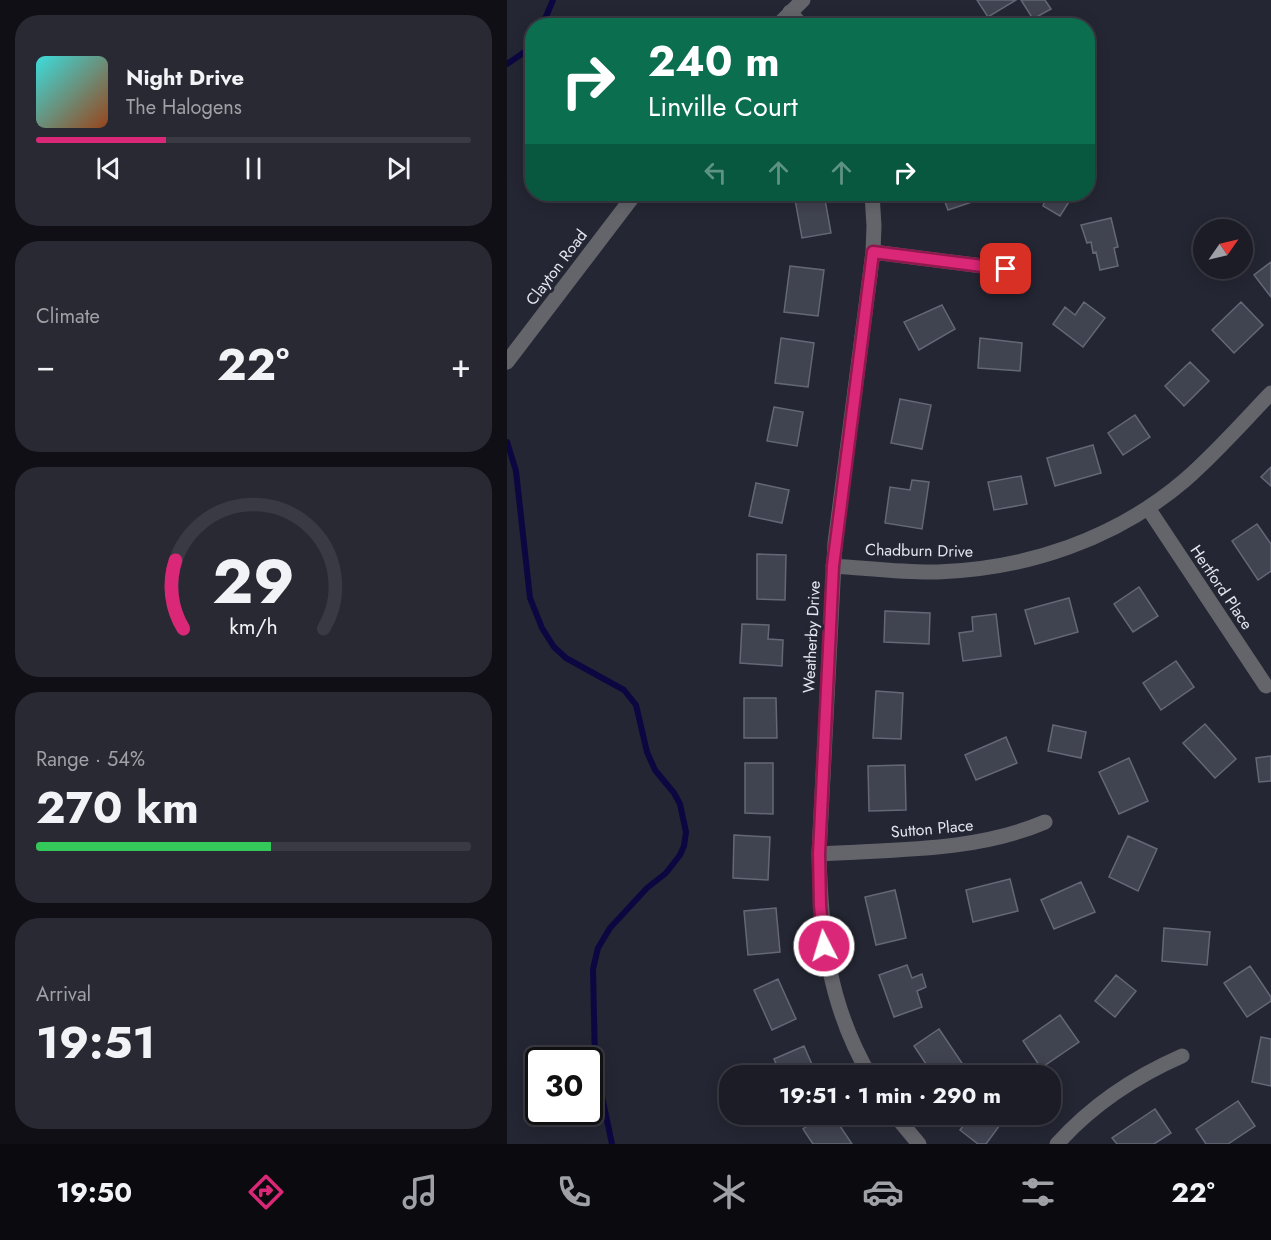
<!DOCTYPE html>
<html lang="en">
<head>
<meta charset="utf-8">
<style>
  body { margin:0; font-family:Jost,sans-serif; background:#282932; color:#f1f3f6; height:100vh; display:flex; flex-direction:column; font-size:22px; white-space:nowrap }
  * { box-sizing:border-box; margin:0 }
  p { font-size:20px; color:#a0a1a7 }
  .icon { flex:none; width:33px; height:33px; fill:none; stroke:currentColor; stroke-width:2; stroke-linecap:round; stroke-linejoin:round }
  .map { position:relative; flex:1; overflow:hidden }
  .details { display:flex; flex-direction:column; gap:15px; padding:15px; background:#0f0f15; width:507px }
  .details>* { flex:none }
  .guide { position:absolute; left:18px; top:18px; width:570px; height:183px; border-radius:24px; box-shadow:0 3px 15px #0003,0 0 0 2px #393a43; background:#0b6e4f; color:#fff; overflow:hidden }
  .needle { width:39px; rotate:56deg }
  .fabs { position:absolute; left:686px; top:219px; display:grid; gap:12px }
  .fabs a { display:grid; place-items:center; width:60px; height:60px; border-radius:50%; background:#1b1c26; box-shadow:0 3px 15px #0003,0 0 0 2px #393a43; font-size:30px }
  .speed { position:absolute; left:18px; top:1047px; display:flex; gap:12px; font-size:30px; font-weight:700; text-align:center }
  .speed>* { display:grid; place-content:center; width:78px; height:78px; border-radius:50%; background:#1b1c26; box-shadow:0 3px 15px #0003,0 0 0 2px #393a43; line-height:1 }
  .speed .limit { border:3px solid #111; border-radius:9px; background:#fff; color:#111 }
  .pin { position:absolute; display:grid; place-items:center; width:51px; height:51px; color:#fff; margin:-26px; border-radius:12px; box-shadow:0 3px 9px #0006 }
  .me { position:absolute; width:66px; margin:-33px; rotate:355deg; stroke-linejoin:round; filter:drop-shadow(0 0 4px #0008) }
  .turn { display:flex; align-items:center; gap:21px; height:126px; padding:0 24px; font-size:27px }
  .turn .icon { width:78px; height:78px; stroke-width:2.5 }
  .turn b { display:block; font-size:42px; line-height:51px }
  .lanes { display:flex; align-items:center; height:57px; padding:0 24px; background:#0003; justify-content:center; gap:30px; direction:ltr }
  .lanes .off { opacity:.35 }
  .big { font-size:45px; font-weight:700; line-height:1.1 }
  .details .card { flex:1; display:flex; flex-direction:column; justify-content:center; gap:9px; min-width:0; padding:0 21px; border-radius:24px; background:#282932 }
  .details .dial { align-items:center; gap:0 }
  .dial svg { height:156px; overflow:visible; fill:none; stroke:#393a43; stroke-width:7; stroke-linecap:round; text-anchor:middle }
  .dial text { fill:#f1f3f6; stroke:none }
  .song { display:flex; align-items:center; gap:18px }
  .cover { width:72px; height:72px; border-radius:9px; background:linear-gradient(135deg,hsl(180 70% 55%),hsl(20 70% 35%)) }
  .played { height:6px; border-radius:3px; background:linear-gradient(90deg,#db2777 30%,#393a43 30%) }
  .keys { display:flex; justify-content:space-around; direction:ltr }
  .heat { display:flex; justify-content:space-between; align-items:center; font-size:33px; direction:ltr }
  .charge { height:9px; border-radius:4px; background:linear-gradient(90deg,#34c759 54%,#393a43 0) }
  .trip { position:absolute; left:212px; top:1065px; width:342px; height:60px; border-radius:24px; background:#1b1c26; box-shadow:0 3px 15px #0003,0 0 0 2px #393a43; font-weight:700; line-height:60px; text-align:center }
  .menu { display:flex; height:96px; justify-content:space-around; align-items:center; background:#0b0b0f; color:#a0a1a7 }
  .menu .icon { width:42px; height:42px }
  .menu .active { color:#db2777 }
  .menu b { font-size:27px; color:#f1f3f6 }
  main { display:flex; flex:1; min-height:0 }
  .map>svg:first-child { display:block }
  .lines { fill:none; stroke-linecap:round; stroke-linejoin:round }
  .stream { stroke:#0d0741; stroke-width:6 }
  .building { fill:#404350; stroke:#646876; stroke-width:1.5 }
  .minor { stroke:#63656b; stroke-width:15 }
  .route-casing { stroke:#8e194d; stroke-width:15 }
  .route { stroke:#db2777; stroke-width:10 }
  .labels { text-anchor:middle; stroke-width:6; stroke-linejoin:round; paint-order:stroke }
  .street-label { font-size:16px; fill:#e4e6ef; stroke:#242633 }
</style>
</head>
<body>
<main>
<section class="details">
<div class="card">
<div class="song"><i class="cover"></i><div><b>Night Drive</b><p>The Halogens</p></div></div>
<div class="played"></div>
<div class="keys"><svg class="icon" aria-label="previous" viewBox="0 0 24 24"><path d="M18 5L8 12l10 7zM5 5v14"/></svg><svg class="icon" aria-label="pause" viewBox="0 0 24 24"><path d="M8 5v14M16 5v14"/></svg><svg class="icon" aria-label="next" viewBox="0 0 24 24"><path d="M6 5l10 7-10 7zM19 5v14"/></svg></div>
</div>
<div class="card"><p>Climate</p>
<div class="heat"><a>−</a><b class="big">22°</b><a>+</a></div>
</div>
<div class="card dial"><svg viewBox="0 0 100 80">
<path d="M14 69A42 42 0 1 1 86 69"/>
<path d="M14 69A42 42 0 0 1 10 34" stroke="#db2777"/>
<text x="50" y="56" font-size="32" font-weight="700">29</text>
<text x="50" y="72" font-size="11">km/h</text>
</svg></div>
<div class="card"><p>Range · 54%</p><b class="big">270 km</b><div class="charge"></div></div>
<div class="card"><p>Arrival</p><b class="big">19:51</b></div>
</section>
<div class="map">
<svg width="764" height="1144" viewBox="0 0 764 1144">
  <rect width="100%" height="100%" fill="#242633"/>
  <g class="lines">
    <path class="stream" d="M35,26l11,-26
      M0,64l19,-13 7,-9
      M0,442l9,29 14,127 12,30 12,19 12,11 58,32 12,15 11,47 8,18 19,23 6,11 6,28 -2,14 -4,9 -14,18 -19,15 -37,40 -12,20 -5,21 2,94 17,81"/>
  </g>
  <path class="building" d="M470,0h39l-28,17z
    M514,0h24l6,9 -18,10z
    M287,194h30l7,39 -29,5z
    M435,194h31l2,7 -27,9z
    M525,194h42l-14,22 -17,-10 1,-3z
    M604,218l7,29 -4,1 4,18 -18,4 -4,-18 -3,1 -2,-11 -4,1 -6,-18z
    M764,262v35l-17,-22z
    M283,266l34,4 -6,46 -34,-4z
    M577,302l21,16 -22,29 -30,-23 12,-17 10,8z
    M734,302l22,23 -29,28 -22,-23z
    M435,305l13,24 -36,21 -15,-28z
    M274,338l33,5 -6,44 -33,-4z
    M473,338l42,5 -2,28 -42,-3z
    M683,362l19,19 -25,25 -19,-20z
    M393,399l31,6 -9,44 -31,-6z
    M267,407l29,5 -6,34 -30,-5z
    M628,415l15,22 -27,18 -15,-22z
    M586,445l8,28 -46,13 -8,-28z
    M764,467v19l-10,-9z
    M514,476l6,28 -33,6 -6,-28z
    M405,480l17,2 -7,47 -37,-6 5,-36 20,3z
    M249,483l33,7 -7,33 -33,-7z
    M750,524l14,20v27l-13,9 -26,-39z
    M250,554l29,1 -1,45 -28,-1z
    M632,587l19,29 -25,16 -19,-28z
    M562,598l9,34 -43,12 -10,-34z
    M378,611l45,2 -1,31 -45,-2z
    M489,614l5,42 -38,5 -4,-28 14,-2 -1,-14z
    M235,624l27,1 -1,14 15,1 -1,26 -42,-3z
    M669,661l18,26 -33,23 -18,-27z
    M369,691l27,2 -2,46 -28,-1z
    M237,698h32l1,40h-33z
    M698,724l31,35 -21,19 -32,-35z
    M546,725l33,7 -5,26 -33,-7z
    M499,737l11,26 -41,17 -11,-25z
    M764,756v25l-12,1 -3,-24z
    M622,758l19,43 -29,13 -20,-42z
    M238,763h28v51l-28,-1z
    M398,765l1,45 -37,1 -1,-45z
    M227,835l36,2 -2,43 -35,-2z
    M621,836l29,13 -19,42 -29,-14z
    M503,879l8,32 -45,11 -7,-32z
    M574,882l14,30 -41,17 -13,-29z
    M388,890l11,48 -30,7 -11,-48z
    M269,908l4,44 -32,3 -4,-44z
    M657,928l46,4 -3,33 -45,-4z
    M400,965l5,13 10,-4 4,13 -9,4 5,16 -28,10 -15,-42z
    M743,966l21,31v4l-24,16 -23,-34z
    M609,975l20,16 -21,26 -20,-16z
    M271,979l18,40 -24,11 -18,-40z
    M553,1015l19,27 -38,26 -18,-27z
    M432,1029l25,37 -14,10h-16l-20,-30z
    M754,1037l10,2v47l-19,-4z
    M297,1046l13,30h-36l-7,-17z
    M731,1101l17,25 -27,18h-22l-10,-15z
    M648,1109l16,24 -17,11h-37l-5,-6z
    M317,1114h8l20,30h-39l-10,-15z
    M466,1114h35l-22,30h-8l-18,-14z"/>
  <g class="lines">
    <path class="minor" d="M283,12l12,14
      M270,26l26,-26
      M366,252l133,17
      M0,362l128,-168
      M641,508l118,178
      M326,566c34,2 70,7 105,6 89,-3 178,-33 247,-92 31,-27 58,-58 86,-87
      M312,854c75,-5 156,-2 226,-32
      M363,1076c-42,-72 -49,-141 -51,-222l16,-311 38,-291 1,-26 -2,-32
      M387,1114l25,30
      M550,1144c35,-39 77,-67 125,-88"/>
  </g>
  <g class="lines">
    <defs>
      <path id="route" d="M317,946l-4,-41 -1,-51 14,-288 40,-314 133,17"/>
    </defs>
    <use href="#route" class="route-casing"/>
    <use href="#route" class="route"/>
  </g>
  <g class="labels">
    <g class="street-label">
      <text transform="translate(49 267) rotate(-53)" y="6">Clayton Road</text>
      <text transform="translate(412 550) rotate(1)" y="6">Chadburn Drive</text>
      <text transform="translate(715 587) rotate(56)" y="6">Hertford Place</text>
      <text transform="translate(304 637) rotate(-87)" y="6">Weatherby Drive</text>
      <text transform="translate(425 828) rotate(-5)" y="6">Sutton Place</text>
    </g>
  </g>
</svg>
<div class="fabs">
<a><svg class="needle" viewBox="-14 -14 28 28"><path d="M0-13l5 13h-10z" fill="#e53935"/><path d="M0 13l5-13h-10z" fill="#a0a1a7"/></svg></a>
</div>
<div class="speed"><div class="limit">30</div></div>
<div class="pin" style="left:499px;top:269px;background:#d93025"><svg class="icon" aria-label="arrive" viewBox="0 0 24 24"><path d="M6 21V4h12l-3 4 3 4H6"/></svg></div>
<svg class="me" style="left:317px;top:946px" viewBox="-20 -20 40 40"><circle r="17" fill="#db2777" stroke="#fff" stroke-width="3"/><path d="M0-11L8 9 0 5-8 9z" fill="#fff"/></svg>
<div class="trip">19:51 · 1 min · 290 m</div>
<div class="guide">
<div class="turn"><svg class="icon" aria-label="right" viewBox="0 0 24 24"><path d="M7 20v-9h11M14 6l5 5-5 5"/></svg><div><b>240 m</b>Linville Court</div></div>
<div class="lanes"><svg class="icon off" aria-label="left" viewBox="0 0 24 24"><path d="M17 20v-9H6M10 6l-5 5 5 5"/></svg><svg class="icon off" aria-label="ahead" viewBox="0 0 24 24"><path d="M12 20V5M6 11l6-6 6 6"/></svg><svg class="icon off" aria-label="ahead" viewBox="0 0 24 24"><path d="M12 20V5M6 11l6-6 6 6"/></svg><svg class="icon" aria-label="right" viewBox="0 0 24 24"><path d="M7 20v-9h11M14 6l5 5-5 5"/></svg></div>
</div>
</div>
</main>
<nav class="menu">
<b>19:50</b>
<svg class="icon active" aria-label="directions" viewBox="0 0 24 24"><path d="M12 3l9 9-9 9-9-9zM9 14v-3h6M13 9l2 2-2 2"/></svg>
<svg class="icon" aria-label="music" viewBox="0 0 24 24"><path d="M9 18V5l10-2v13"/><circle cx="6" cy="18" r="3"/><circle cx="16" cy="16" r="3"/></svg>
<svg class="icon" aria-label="phone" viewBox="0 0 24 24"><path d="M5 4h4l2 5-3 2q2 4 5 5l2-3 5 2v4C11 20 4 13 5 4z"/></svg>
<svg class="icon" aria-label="climate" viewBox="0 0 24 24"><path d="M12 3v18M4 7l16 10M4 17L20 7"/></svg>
<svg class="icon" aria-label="car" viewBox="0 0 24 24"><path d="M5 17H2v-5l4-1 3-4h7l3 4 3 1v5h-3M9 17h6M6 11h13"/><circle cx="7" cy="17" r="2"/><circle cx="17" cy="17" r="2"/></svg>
<svg class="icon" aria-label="filters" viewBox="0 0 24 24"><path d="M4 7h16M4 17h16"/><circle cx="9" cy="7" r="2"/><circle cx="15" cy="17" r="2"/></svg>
<b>22°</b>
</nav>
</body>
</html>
